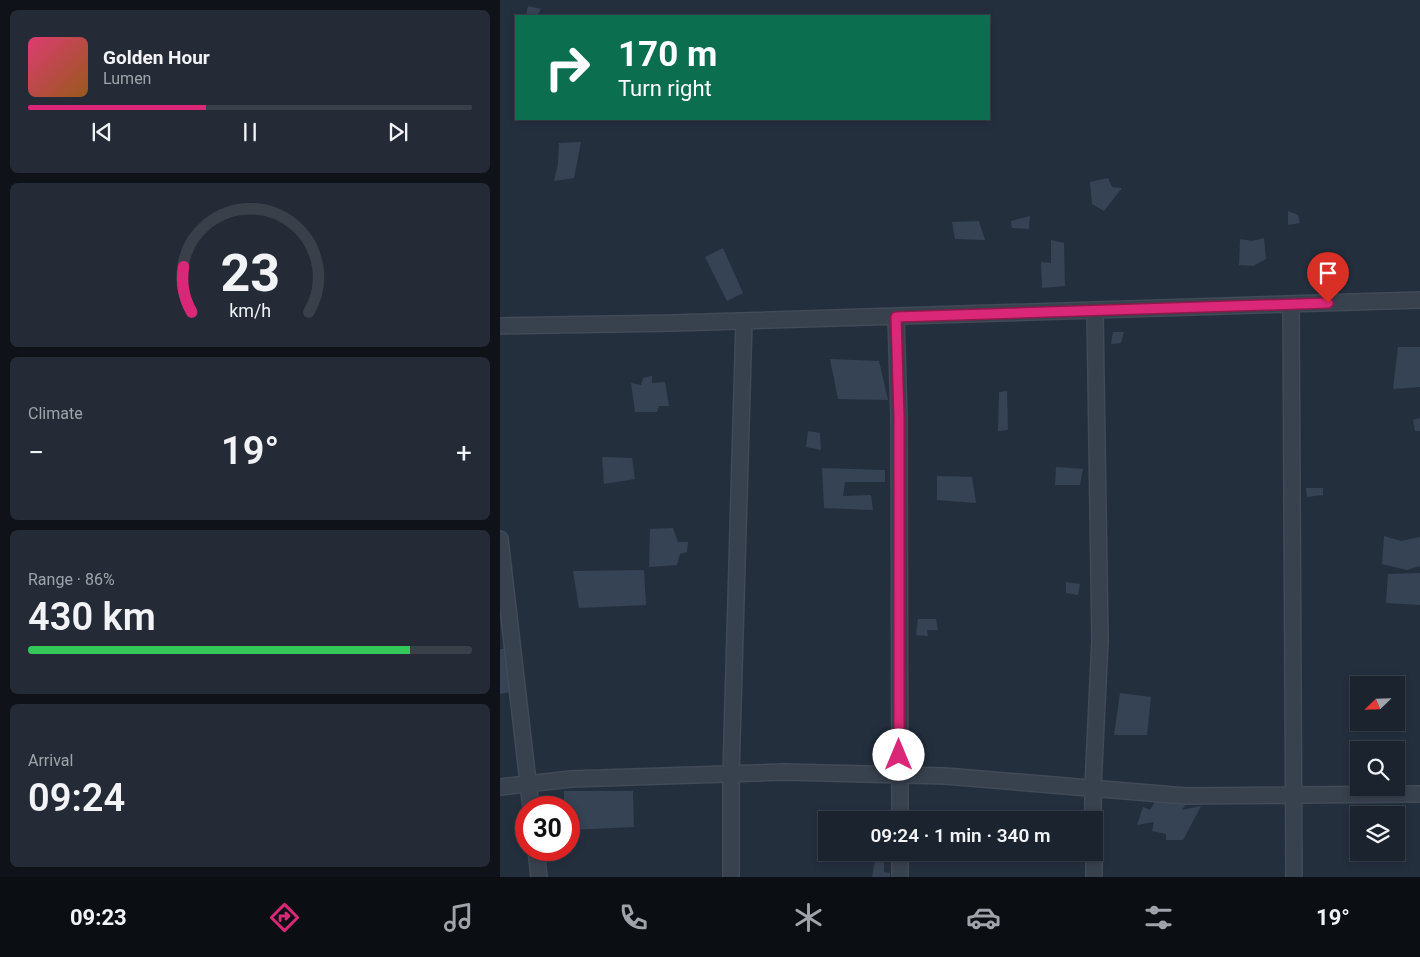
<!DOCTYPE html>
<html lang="en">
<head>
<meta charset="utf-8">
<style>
  body { margin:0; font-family:Roboto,sans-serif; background:#242b36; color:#f1f3f6; height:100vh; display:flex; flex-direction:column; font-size:19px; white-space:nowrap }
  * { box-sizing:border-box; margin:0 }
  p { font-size:16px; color:#a0a4aa }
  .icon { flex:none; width:28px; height:28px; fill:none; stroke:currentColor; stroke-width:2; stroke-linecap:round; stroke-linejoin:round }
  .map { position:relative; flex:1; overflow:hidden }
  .panel { display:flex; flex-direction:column; gap:10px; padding:10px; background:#0f1319; width:500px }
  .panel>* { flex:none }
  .hud { position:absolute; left:15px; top:15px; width:475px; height:105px; border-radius:0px; box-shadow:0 2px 8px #0003,0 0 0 1px #39404a; background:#0b6e4f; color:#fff; overflow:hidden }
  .needle { width:32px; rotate:247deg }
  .fabs { position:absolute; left:850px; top:676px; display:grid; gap:10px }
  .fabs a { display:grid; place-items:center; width:55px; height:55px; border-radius:0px; background:#1b232e; box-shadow:0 2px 8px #0003,0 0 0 1px #39404a; font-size:25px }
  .speed { position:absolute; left:15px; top:796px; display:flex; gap:10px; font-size:25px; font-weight:700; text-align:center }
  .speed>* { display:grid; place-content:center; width:65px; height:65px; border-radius:50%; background:#1b232e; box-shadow:0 2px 8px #0003,0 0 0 1px #39404a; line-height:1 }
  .speed .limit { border:8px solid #d22; background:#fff; color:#111 }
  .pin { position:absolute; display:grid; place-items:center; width:42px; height:42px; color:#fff; margin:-51px -21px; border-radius:50% 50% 50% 0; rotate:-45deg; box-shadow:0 0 5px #0007 }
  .pin .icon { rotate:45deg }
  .me { position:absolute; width:55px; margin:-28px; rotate:0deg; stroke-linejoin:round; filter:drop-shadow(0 0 4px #0008) }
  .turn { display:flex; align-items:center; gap:18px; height:105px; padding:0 20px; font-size:22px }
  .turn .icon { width:65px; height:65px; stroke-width:2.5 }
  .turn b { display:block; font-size:35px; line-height:42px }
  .big { font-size:38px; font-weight:600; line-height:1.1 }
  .panel .tile { flex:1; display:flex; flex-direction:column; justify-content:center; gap:8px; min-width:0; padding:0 18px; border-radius:8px; background:#242b36 }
  .panel .dial { align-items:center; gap:0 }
  .dial svg { height:130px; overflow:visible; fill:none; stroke:#39404a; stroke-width:7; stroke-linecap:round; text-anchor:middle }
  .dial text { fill:#f1f3f6; stroke:none }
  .song { display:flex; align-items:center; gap:15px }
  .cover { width:60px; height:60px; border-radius:8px; background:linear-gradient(135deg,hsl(340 70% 55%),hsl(30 70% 35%)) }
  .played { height:5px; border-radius:2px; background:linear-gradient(90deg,#db2777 40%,#39404a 40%) }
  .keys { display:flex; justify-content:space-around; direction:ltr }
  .heat { display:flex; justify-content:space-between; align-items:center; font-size:28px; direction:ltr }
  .charge { height:8px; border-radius:4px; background:linear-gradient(90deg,#34c759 86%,#39404a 0) }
  .trip { position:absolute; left:318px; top:811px; width:285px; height:50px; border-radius:0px; background:#1b232e; box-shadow:0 2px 8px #0003,0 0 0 1px #39404a; font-weight:600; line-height:50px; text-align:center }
  .menu { display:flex; height:80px; justify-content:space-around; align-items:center; background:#0b0e12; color:#a0a4aa }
  .menu .icon { width:35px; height:35px }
  .menu .selected { color:#db2777 }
  .menu b { font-size:22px; color:#f1f3f6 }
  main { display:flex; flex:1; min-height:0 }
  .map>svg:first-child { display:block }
  .building { fill:#364354 }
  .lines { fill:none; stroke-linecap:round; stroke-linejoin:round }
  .street-casing { stroke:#414a57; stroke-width:18 }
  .street { stroke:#38414e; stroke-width:15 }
  .route-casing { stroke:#8e194d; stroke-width:12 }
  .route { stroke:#db2777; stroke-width:9 }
</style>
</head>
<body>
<main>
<section class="panel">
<div class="tile">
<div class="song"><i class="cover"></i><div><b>Golden Hour</b><p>Lumen</p></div></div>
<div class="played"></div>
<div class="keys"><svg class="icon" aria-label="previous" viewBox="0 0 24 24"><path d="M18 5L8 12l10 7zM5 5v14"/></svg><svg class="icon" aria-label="pause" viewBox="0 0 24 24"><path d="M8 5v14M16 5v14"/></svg><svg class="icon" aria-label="next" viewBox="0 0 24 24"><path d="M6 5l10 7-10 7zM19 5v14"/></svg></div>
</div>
<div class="tile dial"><svg viewBox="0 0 100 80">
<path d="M14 69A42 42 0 1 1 86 69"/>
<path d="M14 69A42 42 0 0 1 9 41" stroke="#db2777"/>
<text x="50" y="56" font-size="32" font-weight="700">23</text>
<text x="50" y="72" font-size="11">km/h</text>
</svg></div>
<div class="tile"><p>Climate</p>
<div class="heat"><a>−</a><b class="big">19°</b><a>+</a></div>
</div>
<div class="tile"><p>Range · 86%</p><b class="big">430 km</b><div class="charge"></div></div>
<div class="tile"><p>Arrival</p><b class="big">09:24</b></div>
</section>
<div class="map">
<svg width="920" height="877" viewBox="0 0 920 877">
  <rect width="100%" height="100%" fill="#242f3e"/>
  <path class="building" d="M28,6l13,3 -4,7h-11z
    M81,142l-7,36 -20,3 4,-17 1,-21z
    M608,178l4,9 10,1 -18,23 -12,-7 -2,-22z
    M788,211l10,4 2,8 -12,2z
    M530,216l-1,13 -17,-1 -1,-7z
    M479,221l6,19 -30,-1 -3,-17z
    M764,238l2,21 -13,7 -14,-1 1,-26 12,2z
    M551,240l13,3 1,43 -23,2 -1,-26 10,1z
    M223,248l20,45 -16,8 -22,-44z
    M613,332h11l-3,11 -10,1z
    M898,347h22v40l-27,2z
    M330,359l49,2 9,39 -50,-1z
    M152,376v7l13,-1 4,24h-10l-2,6h-22l-4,-29 10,2 2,-7z
    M507,391l1,39 -10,1 1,-39z
    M920,418v13h-5l-2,-11z
    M308,431l12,2 1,17 -15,-3z
    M102,457l30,1 3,21 -31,5z
    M556,467l27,2 -3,16h-25z
    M322,468l63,2v12h-40l-2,14 28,-1 2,15 -49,-2z
    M437,476l35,1 4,26 -39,-3z
    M806,488h17v7l-16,2z
    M173,528l5,14h10l-1,10 -7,2 -3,11 -28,2 1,-38z
    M884,536l17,5 19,-4v29l-13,4 -25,-6z
    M144,570l2,35 -67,3 -6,-37z
    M920,573v32l-34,-2 2,-29z
    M566,582l14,2 -2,11 -12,-2z
    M418,619h18l2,11h-11l1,6 -12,-1z
    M0,649h4l8,43 -12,2z
    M620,693l31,4 -4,38h-33z
    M64,791h69l1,36 -65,3v-22h-5z
    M656,800l31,2 -5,8 19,-4 -18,34h-17v-6l-14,-3 2,-9 -17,3 6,-18 7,3z
    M376,856l8,1v15l6,1v4h-18z"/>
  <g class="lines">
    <defs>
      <path id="street" d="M791,305l3,572
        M396,317l3,100 1,403
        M0,326l173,-3 747,-23
        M0,539l31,269
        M0,787l71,-8 213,-7 161,4 241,20 234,-2
        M593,820v-33l7,-147 -5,-329
        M594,844v33
        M36,850l3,27
        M400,852v25
        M231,877v-103l13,-453"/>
    </defs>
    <use href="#street" class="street-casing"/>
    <use href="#street" class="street"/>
  </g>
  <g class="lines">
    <defs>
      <path id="route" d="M399,755v-338l-3,-100 432,-14"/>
    </defs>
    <use href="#route" class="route-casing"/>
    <use href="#route" class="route"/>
  </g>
</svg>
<div class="fabs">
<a><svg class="needle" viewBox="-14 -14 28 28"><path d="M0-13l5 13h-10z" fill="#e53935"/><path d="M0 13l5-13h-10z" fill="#a0a4aa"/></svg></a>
<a><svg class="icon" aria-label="search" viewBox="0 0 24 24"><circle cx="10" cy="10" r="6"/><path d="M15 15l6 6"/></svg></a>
<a><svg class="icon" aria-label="layers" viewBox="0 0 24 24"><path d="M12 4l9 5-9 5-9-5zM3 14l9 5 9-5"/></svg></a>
</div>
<div class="speed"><div class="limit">30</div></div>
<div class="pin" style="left:828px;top:303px;background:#d93025"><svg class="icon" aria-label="arrive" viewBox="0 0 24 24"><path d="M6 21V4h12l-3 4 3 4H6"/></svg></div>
<svg class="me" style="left:399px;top:755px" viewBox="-20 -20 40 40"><circle r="19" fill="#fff"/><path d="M0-13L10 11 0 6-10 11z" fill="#db2777"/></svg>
<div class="trip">09:24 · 1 min · 340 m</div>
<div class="hud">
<div class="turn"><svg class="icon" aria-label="right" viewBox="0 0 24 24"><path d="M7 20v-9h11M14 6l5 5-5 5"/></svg><div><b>170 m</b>Turn right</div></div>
</div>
</div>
</main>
<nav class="menu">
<b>09:23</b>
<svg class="icon selected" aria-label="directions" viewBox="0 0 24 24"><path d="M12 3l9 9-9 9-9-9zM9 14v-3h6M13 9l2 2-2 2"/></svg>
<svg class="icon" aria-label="music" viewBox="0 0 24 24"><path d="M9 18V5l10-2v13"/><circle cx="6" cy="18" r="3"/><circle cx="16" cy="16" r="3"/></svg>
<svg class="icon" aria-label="phone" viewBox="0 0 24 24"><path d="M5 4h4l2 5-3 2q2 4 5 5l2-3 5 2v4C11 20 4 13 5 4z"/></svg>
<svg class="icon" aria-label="climate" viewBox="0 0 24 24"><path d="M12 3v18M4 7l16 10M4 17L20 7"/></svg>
<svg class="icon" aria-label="car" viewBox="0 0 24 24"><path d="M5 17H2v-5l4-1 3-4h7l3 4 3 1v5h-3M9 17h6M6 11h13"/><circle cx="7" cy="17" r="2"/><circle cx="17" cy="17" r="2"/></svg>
<svg class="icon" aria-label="filters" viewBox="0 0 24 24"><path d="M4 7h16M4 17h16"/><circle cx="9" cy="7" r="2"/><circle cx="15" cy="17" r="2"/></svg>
<b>19°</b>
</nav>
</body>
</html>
